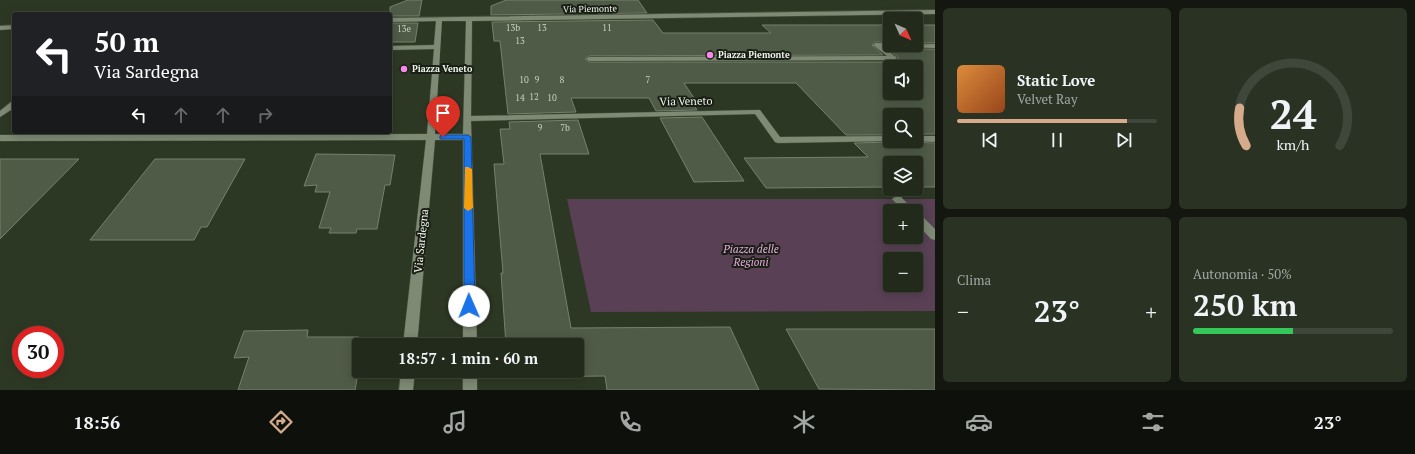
<!DOCTYPE html>
<html lang="it">
<head>
<meta charset="utf-8">
<style>
  body { margin:0; font-family:"PT Serif",serif; background:#2a3224; color:#f1f3f6; height:100vh; display:flex; flex-direction:column; font-size:15px; white-space:nowrap }
  * { box-sizing:border-box; margin:0 }
  p { font-size:13px; color:#a2a7a3 }
  .icon { flex:none; width:22px; height:22px; fill:none; stroke:currentColor; stroke-width:2; stroke-linecap:round; stroke-linejoin:round }
  .map { position:relative; flex:1; overflow:hidden }
  .panel { display:flex; flex-direction:column; gap:8px; padding:8px; background:#13170f; width:480px }
  .panel>* { flex:none }
  .banner { position:absolute; left:12px; top:12px; width:380px; height:122px; border-radius:4px; box-shadow:0 2px 10px #0003,0 0 0 1px #3f463a; background:#202124; color:#fff; overflow:hidden }
  .needle { width:26px; rotate:135deg }
  .fabs { position:absolute; left:883px; top:12px; display:grid; gap:8px }
  .fabs a { display:grid; place-items:center; width:40px; height:40px; border-radius:4px; background:#222a1b; box-shadow:0 2px 10px #0003,0 0 0 1px #3f463a; font-size:20px }
  .speed { position:absolute; left:12px; top:326px; display:flex; gap:8px; font-size:20px; font-weight:700; text-align:center }
  .speed>* { display:grid; place-content:center; width:52px; height:52px; border-radius:50%; background:#222a1b; box-shadow:0 2px 10px #0003,0 0 0 1px #3f463a; line-height:1 }
  .speed .limit { border:6px solid #d22; background:#fff; color:#111 }
  .pin { position:absolute; display:grid; place-items:center; width:34px; height:34px; color:#fff; margin:-41px -17px; border-radius:50% 50% 50% 0; rotate:-45deg; box-shadow:0 0 4px #0007 }
  .pin .icon { rotate:45deg }
  .me { position:absolute; width:44px; margin:-22px; rotate:359deg; stroke-linejoin:round; filter:drop-shadow(0 0 3px #0008) }
  .turn { display:flex; align-items:center; gap:14px; height:84px; padding:0 16px; font-size:18px }
  .turn .icon { width:52px; height:52px; stroke-width:2.5 }
  .turn b { display:block; font-size:28px; line-height:34px }
  .lanes { display:flex; align-items:center; height:38px; padding:0 16px; background:#0003; justify-content:center; gap:20px; direction:ltr }
  .lanes .off { opacity:.35 }
  .big { font-size:30px; font-weight:600; line-height:1.1 }
  .panel .card { flex:1; display:flex; flex-direction:column; justify-content:center; gap:6px; min-width:0; padding:0 14px; border-radius:6px; background:#2a3224 }
  .panel .dial { align-items:center; gap:0 }
  .dial svg { height:104px; overflow:visible; fill:none; stroke:#3f463a; stroke-width:7; stroke-linecap:round; text-anchor:middle }
  .dial text { fill:#f1f3f6; stroke:none }
  .song { display:flex; align-items:center; gap:12px }
  .cover { width:48px; height:48px; border-radius:6px; background:linear-gradient(135deg,hsl(30 70% 55%),hsl(20 70% 35%)) }
  .played { height:4px; border-radius:2px; background:linear-gradient(90deg,#d6ab8b 85%,#3f463a 85%) }
  .keys { display:flex; justify-content:space-around; direction:ltr }
  .heat { display:flex; justify-content:space-between; align-items:center; font-size:22px; direction:ltr }
  .charge { height:6px; border-radius:3px; background:linear-gradient(90deg,#34c759 50%,#3f463a 0) }
  .panel .tiles { flex:1; display:grid; gap:8px; grid-template-columns:repeat(2,1fr) }
  .trip { position:absolute; left:352px; top:338px; width:232px; height:40px; border-radius:4px; background:#222a1b; box-shadow:0 2px 10px #0003,0 0 0 1px #3f463a; font-weight:600; line-height:40px; text-align:center }
  .menu { display:flex; height:64px; justify-content:space-around; align-items:center; background:#0e110b; color:#a2a7a3 }
  .menu .icon { width:28px; height:28px }
  .menu .on { color:#d6ab8b }
  .menu b { font-size:18px; color:#f1f3f6 }
  main { display:flex; flex:1; min-height:0 }
  .map>svg:first-child { display:block }
  .green { fill:#594055; fill-rule:evenodd }
  .building { fill:#4f5b46; stroke:#74816b; fill-rule:evenodd }
  .lines { fill:none; stroke-linecap:round; stroke-linejoin:round }
  .street-casing { stroke:#495242; stroke-width:1 }
  .street { fill:#7e8a74; fill-rule:evenodd }
  .route { fill:#1a73e8; stroke:#114b97 }
  .slow { fill:#f59e0b }
  .poi-dot { fill:#f888ea; stroke:#191e15; stroke-width:1.5 }
  .labels { text-anchor:middle; stroke-width:4; stroke-linejoin:round; paint-order:stroke }
  .far-street-label { font-size:9px; fill:#eef5e9; stroke:#191e15 }
  .number-label { font-size:9px; fill:#c6cec0 }
  .far-poi-label { font-size:9px; font-weight:bold; fill:#eef5e9; stroke:#191e15; text-anchor:start }
  .street-label { font-size:11px; fill:#eef5e9; stroke:#191e15 }
  .park-label { font-size:11px; font-style:italic; fill:#e7acdd; stroke:#191e15 }
</style>
</head>
<body>
<main>
<div class="map">
<svg width="935" height="390" viewBox="0 0 935 390">
  <rect width="100%" height="100%" fill="#2d3824"/>
  <path class="green" d="M567,199h368v112l-344,1zM890,211h26v26h-26zM890,259h26v26h-26z"/>
  <path class="building" d="M408,0h14l-3,16h-29v-9z
    M506,0h132l9,13 -156,2v-9z
    M653,20l10,13h108l-9,-8h128v17h-14l-4,3 11,10 -294,1 -4,3 4,3h305l4,-3v-2l-10,-8h47v85h-19v-19h-26v20h-44l-50,-52h-112l10,15h-4l7,12 -41,1 -7,-13h-78l5,14 -68,2 -8,-73h-6l-2,-19zM890,67h26v26h-26z
    M390,23h28l-3,19h-25z
    M916,25h19v18h-19z
    M702,117l42,64 -50,1 -34,-64z
    M578,120l11,34h-49l31,174 159,-1 29,63h-152l-2,-14 -76,1v-6h48v-26h-71l-5,-72h2l-9,-109h10l-4,-35h10l-1,-7z
    M894,141l41,2v44h-19v-24h-26v24l-124,1 -22,-30 124,-1 -14,-14 39,-1z
    M316,154l79,1 -5,30h-5l-8,44h-20l-1,4h-27l2,-5h-12l11,-36h-15l2,-7 -13,1z
    M0,159h79l-79,80z
    M155,159h90l-38,68h-6l-7,13h-104z
    M786,329h149v61l-116,-1z
    M308,330l-1,7h52v31l-4,22h-117l11,-33 -15,1 10,-27z"/>
  <g class="lines">
    <defs>
      <path id="street" d="M935,10v4l-463,7 -1,95 286,-6h3l20,27 110,-1v5h3l-115,2 -3,-1 -20,-28 -284,7 6,224h-14v-205h-28l-18,205h-14l23,-205 -426,1v-6l427,-1 7,-85 -44,1v-4l44,-1 2,-24 -46,1v-4zM442,21h24l-3,113h-28z
        M14,25v4l-14,1v-4z
        M890,43v2l45,-1v4l-52,-1 13,10 1,1 -3,2 -305,1 -3,-2 3,-2 298,-1 -14,-11 3,-2z
        M11,102h3v6l-14,9v-6z
        M916,136h19v6l-22,-1h3z
        M897,196l4,1 14,14h-11l-12,-12z
        M916,213l4,1 15,15v11l-4,-1 -15,-16z
        M401,371h14l-2,19h-14z
        M463,371h14v19h-14z"/>
    </defs>
    <use href="#street" class="street-casing"/>
    <use href="#street" class="street"/>
  </g>
  <path class="route" d="M443,135h25l3,2 4,169 -2,3 -4,1 -4,-1 -1,-3v-167h-24v-3z"/>
  <path class="slow" d="M465,167h3l4,2 1,39 -5,3 -4,-3z"/>
  <g class="poi-dot">
    <circle cx="710" cy="55" r="4"/>
    <circle cx="404" cy="69" r="4"/>
  </g>
  <g class="labels">
    <g class="far-street-label">
      <text transform="translate(590 9) rotate(-1)" y="3">Via Piemonte</text>
    </g>
    <g class="number-label">
      <text x="513" y="31">13b</text>
      <text x="542" y="31">13</text>
      <text x="607" y="31">11</text>
      <text x="404" y="32">13e</text>
      <text x="520" y="44">13</text>
      <text x="524" y="83">10</text>
      <text x="537" y="83">9</text>
      <text x="562" y="83">8</text>
      <text x="648" y="83">7</text>
      <text x="534" y="100">12</text>
      <text x="520" y="101">14</text>
      <text x="552" y="101">10</text>
      <text x="540" y="131">9</text>
      <text x="565" y="131">7b</text>
    </g>
    <g class="far-poi-label">
      <text x="718" y="58">Piazza Piemonte</text>
      <text x="412" y="72">Piazza Veneto</text>
    </g>
    <g class="street-label">
      <text transform="translate(686 101) rotate(-1)" y="4">Via Veneto</text>
      <text transform="translate(421 241) rotate(-84)" y="4">Via Sardegna</text>
    </g>
    <g class="park-label">
      <text x="751" y="253">Piazza delle<tspan x="751" dy="13">Regioni</tspan></text>
    </g>
  </g>
</svg>
<div class="fabs">
<a><svg class="needle" viewBox="-14 -14 28 28"><path d="M0-13l5 13h-10z" fill="#e53935"/><path d="M0 13l5-13h-10z" fill="#a2a7a3"/></svg></a>
<a><svg class="icon" aria-label="sound" viewBox="0 0 24 24"><path d="M4 9h4l5-4v14l-5-4H4zM17 9q2 3 0 6"/></svg></a>
<a><svg class="icon" aria-label="search" viewBox="0 0 24 24"><circle cx="10" cy="10" r="6"/><path d="M15 15l6 6"/></svg></a>
<a><svg class="icon" aria-label="layers" viewBox="0 0 24 24"><path d="M12 4l9 5-9 5-9-5zM3 14l9 5 9-5"/></svg></a>
<a>+</a>
<a>−</a>
</div>
<div class="speed"><div class="limit">30</div></div>
<div class="pin" style="left:443px;top:137px;background:#d93025"><svg class="icon" aria-label="arrive" viewBox="0 0 24 24"><path d="M6 21V4h12l-3 4 3 4H6"/></svg></div>
<svg class="me" style="left:469px;top:306px" viewBox="-20 -20 40 40"><circle r="19" fill="#fff"/><path d="M0-13L10 11 0 6-10 11z" fill="#1a73e8"/></svg>
<div class="trip">18:57 · 1 min · 60 m</div>
<div class="banner">
<div class="turn"><svg class="icon" aria-label="left" viewBox="0 0 24 24"><path d="M17 20v-9H6M10 6l-5 5 5 5"/></svg><div><b>50 m</b>Via Sardegna</div></div>
<div class="lanes"><svg class="icon" aria-label="left" viewBox="0 0 24 24"><path d="M17 20v-9H6M10 6l-5 5 5 5"/></svg><svg class="icon off" aria-label="ahead" viewBox="0 0 24 24"><path d="M12 20V5M6 11l6-6 6 6"/></svg><svg class="icon off" aria-label="ahead" viewBox="0 0 24 24"><path d="M12 20V5M6 11l6-6 6 6"/></svg><svg class="icon off" aria-label="right" viewBox="0 0 24 24"><path d="M7 20v-9h11M14 6l5 5-5 5"/></svg></div>
</div>
</div>
<section class="panel">
<div class="tiles">
<div class="card">
<div class="song"><i class="cover"></i><div><b>Static Love</b><p>Velvet Ray</p></div></div>
<div class="played"></div>
<div class="keys"><svg class="icon" aria-label="previous" viewBox="0 0 24 24"><path d="M18 5L8 12l10 7zM5 5v14"/></svg><svg class="icon" aria-label="pause" viewBox="0 0 24 24"><path d="M8 5v14M16 5v14"/></svg><svg class="icon" aria-label="next" viewBox="0 0 24 24"><path d="M6 5l10 7-10 7zM19 5v14"/></svg></div>
</div>
<div class="card dial"><svg viewBox="0 0 100 80">
<path d="M14 69A42 42 0 1 1 86 69"/>
<path d="M14 69A42 42 0 0 1 9 40" stroke="#d6ab8b"/>
<text x="50" y="56" font-size="32" font-weight="700">24</text>
<text x="50" y="72" font-size="11">km/h</text>
</svg></div>
<div class="card"><p>Clima</p>
<div class="heat"><a>−</a><b class="big">23°</b><a>+</a></div>
</div>
<div class="card"><p>Autonomia · 50%</p><b class="big">250 km</b><div class="charge"></div></div>
</div>
</section>
</main>
<nav class="menu">
<b>18:56</b>
<svg class="icon on" aria-label="directions" viewBox="0 0 24 24"><path d="M12 3l9 9-9 9-9-9zM9 14v-3h6M13 9l2 2-2 2"/></svg>
<svg class="icon" aria-label="music" viewBox="0 0 24 24"><path d="M9 18V5l10-2v13"/><circle cx="6" cy="18" r="3"/><circle cx="16" cy="16" r="3"/></svg>
<svg class="icon" aria-label="phone" viewBox="0 0 24 24"><path d="M5 4h4l2 5-3 2q2 4 5 5l2-3 5 2v4C11 20 4 13 5 4z"/></svg>
<svg class="icon" aria-label="climate" viewBox="0 0 24 24"><path d="M12 3v18M4 7l16 10M4 17L20 7"/></svg>
<svg class="icon" aria-label="car" viewBox="0 0 24 24"><path d="M5 17H2v-5l4-1 3-4h7l3 4 3 1v5h-3M9 17h6M6 11h13"/><circle cx="7" cy="17" r="2"/><circle cx="17" cy="17" r="2"/></svg>
<svg class="icon" aria-label="filters" viewBox="0 0 24 24"><path d="M4 7h16M4 17h16"/><circle cx="9" cy="7" r="2"/><circle cx="15" cy="17" r="2"/></svg>
<b>23°</b>
</nav>
</body>
</html>
